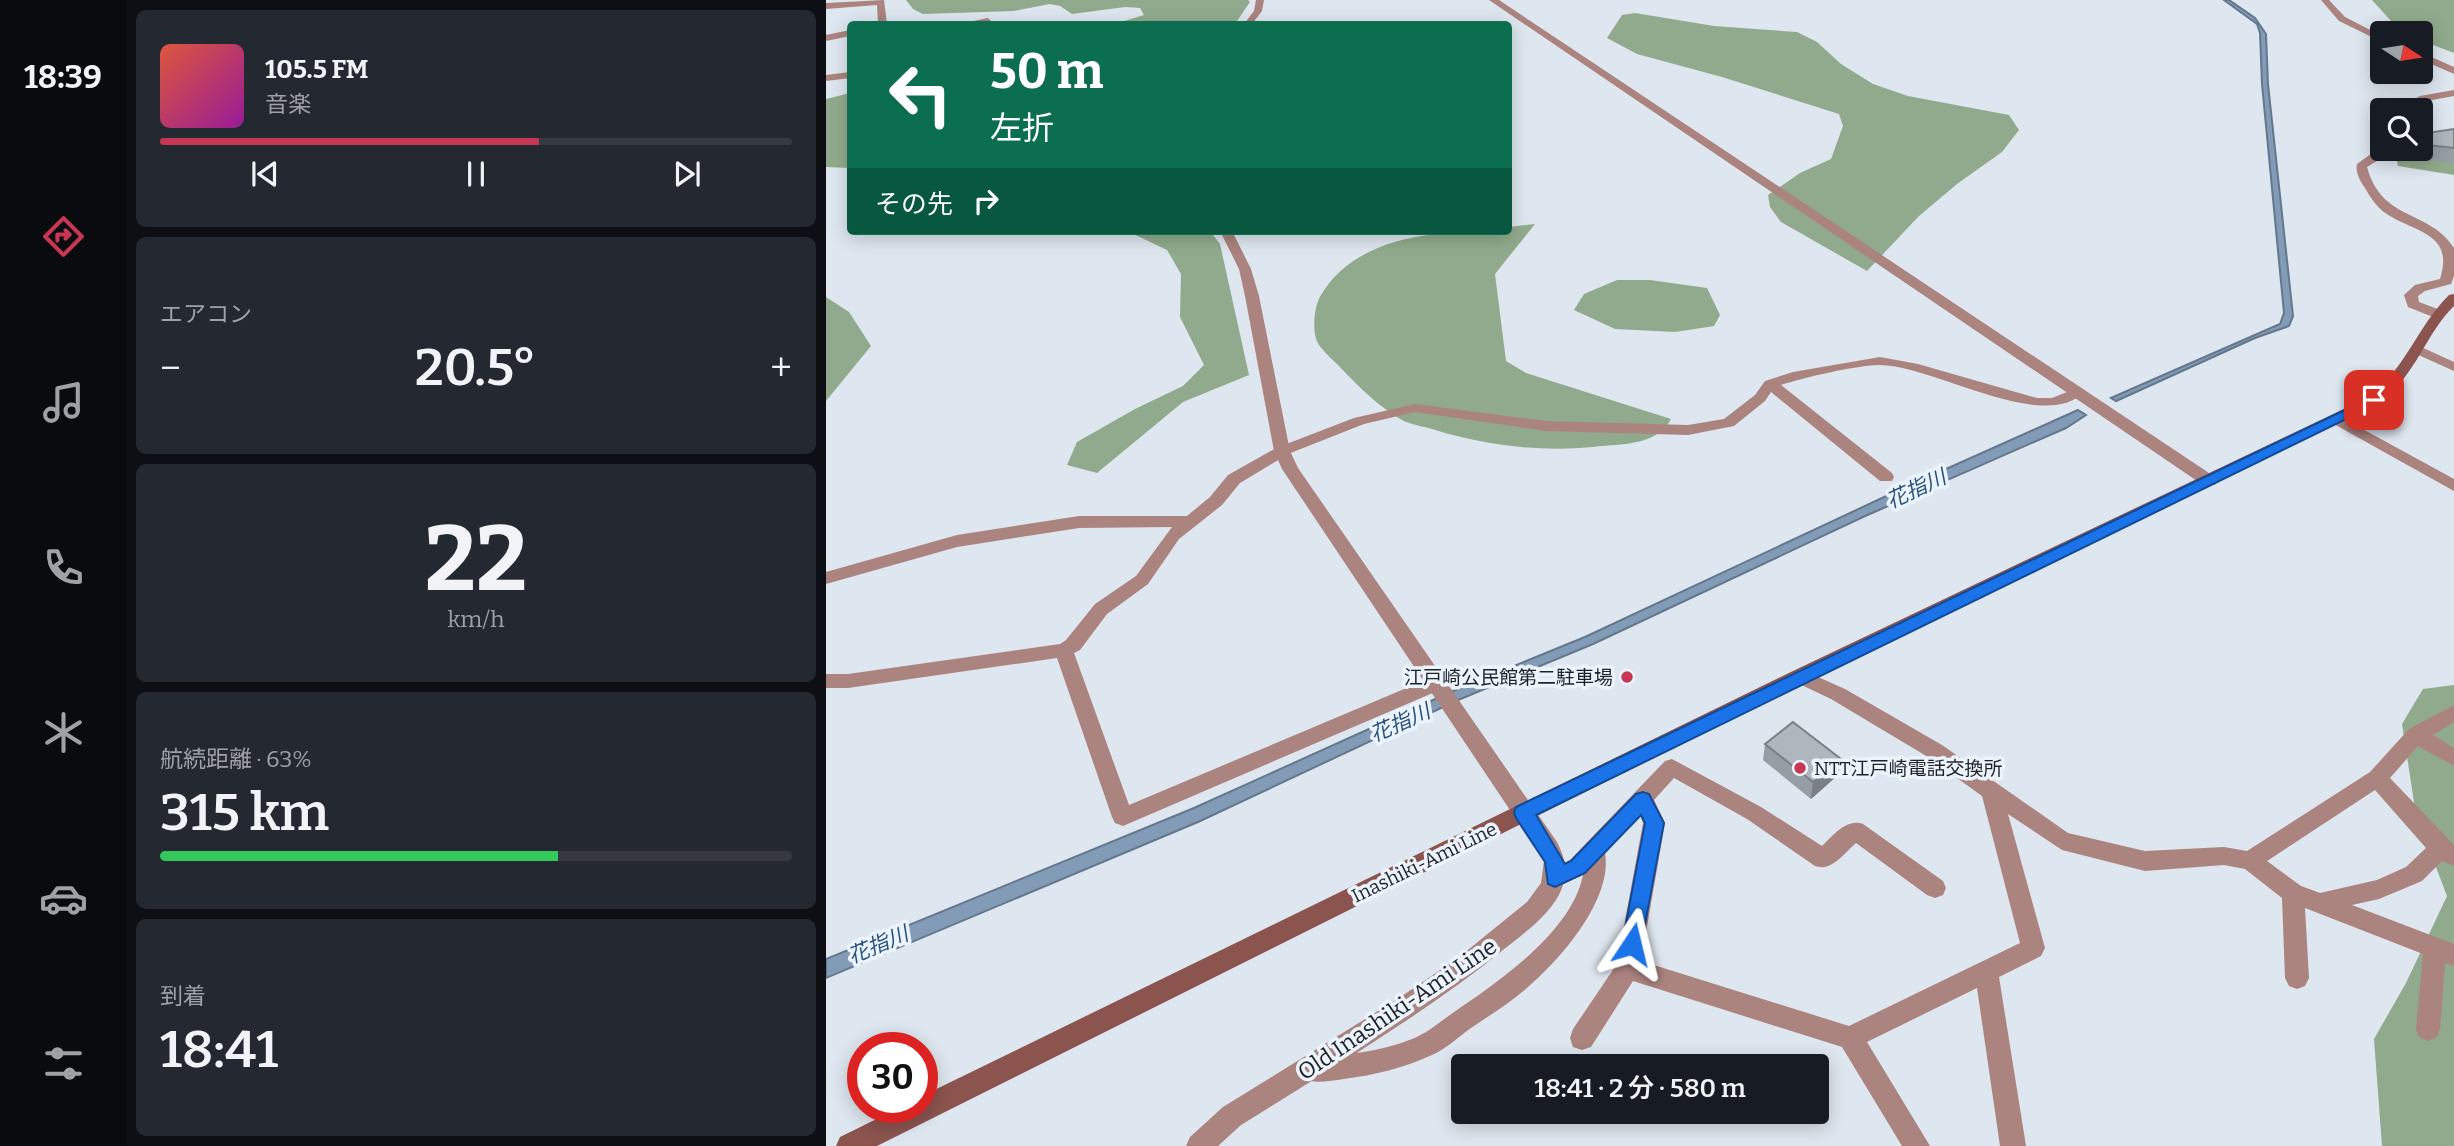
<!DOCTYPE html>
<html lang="ja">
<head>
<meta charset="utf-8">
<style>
  body { margin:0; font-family:Bitter,"Noto Sans JP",serif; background:#242831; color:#f1f3f6; height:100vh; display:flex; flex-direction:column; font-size:26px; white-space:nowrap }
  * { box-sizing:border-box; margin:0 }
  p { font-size:23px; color:#9ea1a6 }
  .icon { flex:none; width:38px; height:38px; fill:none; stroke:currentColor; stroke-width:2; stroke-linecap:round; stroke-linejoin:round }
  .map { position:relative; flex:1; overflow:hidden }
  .sheet { display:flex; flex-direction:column; gap:10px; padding:10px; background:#0d0f14; width:700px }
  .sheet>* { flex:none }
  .top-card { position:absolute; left:21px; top:21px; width:665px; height:214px; border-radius:7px; box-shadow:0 4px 18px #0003; background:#0b6e4f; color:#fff; overflow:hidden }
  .needle { width:46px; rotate:102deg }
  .buttons { position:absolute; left:1544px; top:21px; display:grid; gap:14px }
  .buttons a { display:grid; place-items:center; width:63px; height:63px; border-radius:7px; background:#171b24; box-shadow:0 4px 18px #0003; font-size:35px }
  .speed { position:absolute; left:21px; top:1032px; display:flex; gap:14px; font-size:35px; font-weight:700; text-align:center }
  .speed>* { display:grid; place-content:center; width:91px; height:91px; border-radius:50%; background:#171b24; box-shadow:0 4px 18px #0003; line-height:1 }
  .speed .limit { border:10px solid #d22; background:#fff; color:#111 }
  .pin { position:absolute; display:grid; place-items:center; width:60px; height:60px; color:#fff; margin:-30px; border-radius:14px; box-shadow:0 4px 10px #0006 }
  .me { position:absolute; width:77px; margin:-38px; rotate:10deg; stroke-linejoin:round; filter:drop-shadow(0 0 5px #0008) }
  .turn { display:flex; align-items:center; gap:24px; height:147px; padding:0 28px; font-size:32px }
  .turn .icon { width:91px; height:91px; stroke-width:2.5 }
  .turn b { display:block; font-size:49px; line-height:60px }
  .then { display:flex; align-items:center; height:66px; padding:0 28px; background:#0003; gap:14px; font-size:26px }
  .big { font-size:52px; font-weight:600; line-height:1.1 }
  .sheet .tile { flex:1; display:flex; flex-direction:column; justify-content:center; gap:10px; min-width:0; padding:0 24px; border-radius:10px; background:#242831 }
  .sheet .dial { align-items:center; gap:0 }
  .dial b { font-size:91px; line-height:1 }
  .song { display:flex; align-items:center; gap:21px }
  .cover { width:84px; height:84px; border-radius:10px; background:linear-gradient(135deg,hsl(10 70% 55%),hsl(300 70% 35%)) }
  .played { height:7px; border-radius:4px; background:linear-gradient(90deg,#c73754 60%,#363941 60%) }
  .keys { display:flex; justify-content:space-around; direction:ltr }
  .heat { display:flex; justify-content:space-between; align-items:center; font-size:38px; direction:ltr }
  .charge { height:10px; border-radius:5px; background:linear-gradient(90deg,#34c759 63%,#363941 0) }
  .trip { position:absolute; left:625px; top:1054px; width:378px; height:70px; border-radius:7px; background:#171b24; box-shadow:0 4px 18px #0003; font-weight:600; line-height:70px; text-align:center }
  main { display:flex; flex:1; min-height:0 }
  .tabs { display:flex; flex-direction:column; width:126px; justify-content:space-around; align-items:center; background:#090b0e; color:#9ea1a6 }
  .tabs .icon { width:49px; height:49px }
  .tabs .active { color:#c73754 }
  .tabs b { font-size:32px; color:#f1f3f6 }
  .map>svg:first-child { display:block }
  .forest { fill:#91aa8d }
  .water { fill:#829cb8; stroke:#64778c; stroke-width:2 }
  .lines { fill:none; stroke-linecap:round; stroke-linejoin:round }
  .minor { fill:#ab837f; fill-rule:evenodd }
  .tertiary { fill:#ab837f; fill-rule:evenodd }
  .secondary { fill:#8c544f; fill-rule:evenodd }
  .wall { fill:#969da3 }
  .shaded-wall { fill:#7a7f85 }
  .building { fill:#aeb6be; stroke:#7a7f85; stroke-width:2 }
  .route { fill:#1a73e8; stroke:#114b97; stroke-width:2 }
  .poi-dot { fill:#c73754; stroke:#ebf3fc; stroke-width:2.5 }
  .labels { text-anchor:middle; stroke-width:7; stroke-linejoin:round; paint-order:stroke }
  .poi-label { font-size:19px; fill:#1f2225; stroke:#ebf3fc; text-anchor:end }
  .street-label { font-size:19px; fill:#1f2225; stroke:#ebf3fc }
  .water-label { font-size:21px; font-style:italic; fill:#29527a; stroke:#ebf3fc }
  .near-street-label { font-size:23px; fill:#1f2225; stroke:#ebf3fc }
</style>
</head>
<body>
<main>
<nav class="tabs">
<b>18:39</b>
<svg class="icon active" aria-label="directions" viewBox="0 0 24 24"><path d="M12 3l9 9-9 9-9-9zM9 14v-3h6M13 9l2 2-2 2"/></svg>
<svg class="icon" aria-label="music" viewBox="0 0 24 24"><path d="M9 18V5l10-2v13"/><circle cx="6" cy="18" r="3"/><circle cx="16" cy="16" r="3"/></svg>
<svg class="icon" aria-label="phone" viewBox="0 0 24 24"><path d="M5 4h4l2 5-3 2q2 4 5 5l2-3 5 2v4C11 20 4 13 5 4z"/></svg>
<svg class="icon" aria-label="climate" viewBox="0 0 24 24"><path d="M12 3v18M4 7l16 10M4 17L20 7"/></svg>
<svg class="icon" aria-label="car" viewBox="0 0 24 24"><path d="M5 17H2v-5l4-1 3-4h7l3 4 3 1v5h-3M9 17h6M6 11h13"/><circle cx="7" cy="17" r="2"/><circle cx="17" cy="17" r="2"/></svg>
<svg class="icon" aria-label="filters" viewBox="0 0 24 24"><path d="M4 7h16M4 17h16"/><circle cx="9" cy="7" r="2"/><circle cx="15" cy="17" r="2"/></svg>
</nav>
<section class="sheet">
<div class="tile">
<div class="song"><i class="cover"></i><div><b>105.5 FM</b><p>音楽</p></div></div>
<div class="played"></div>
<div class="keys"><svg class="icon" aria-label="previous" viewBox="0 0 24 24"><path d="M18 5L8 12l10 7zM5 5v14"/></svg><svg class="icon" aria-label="pause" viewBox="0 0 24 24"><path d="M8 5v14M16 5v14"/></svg><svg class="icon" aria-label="next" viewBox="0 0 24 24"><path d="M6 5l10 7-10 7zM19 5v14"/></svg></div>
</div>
<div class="tile"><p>エアコン</p>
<div class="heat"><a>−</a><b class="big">20.5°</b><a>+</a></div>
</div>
<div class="tile dial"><b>22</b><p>km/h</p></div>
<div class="tile"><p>航続距離 · 63%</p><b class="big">315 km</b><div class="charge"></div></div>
<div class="tile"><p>到着</p><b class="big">18:41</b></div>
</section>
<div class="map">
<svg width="1628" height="1146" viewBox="0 0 1628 1146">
  <rect width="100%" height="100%" fill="#dee6ef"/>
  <path class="forest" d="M80,0h342l2,2 -15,22h-120l29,-9 -4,-7 -15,-1 -53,7 -12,-8 -10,-2 -36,7 -91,3 -10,-5z
    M1546,0h82v53l-34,-13v-7h-18z
    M809,13l79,13 83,6 20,10 24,22 32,20 35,12 101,19 10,15 -17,22 -45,32 -38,32 -52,55 -86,-49 -11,-15 -2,-12 32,-22 31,-14 12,-33 -4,-12 -117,-37 -85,-23 -30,-16 15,-23z
    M24,93v75l-24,-1v-68z
    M1594,128l34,8v39l-56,-9 -4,-17h26z
    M709,224l-40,50 11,87 20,12 145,46c-13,25 -45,25 -70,27 -56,7 -115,0 -169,-17 -9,-3 -21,-4 -30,-9 -22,-12 -44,-34 -61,-52 -7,-7 -16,-15 -22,-23 -8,-12 -5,-39 2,-50 38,-63 123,-64 187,-64l1,-4z
    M301,231h83l10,13 29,131 -66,27 -86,71 -30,-8 10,-23 58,-33 48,-23 21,-21 -24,-48 1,-43 -14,-24z
    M791,280h33l57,8 13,27 -6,11 -39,6 -60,-3 -41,-19 10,-16z
    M0,297l23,15 22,34 -45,55z
    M1628,685v461h-72l-8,-107 32,-56 41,-87 -31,-81 -14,-91 21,-35z"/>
  <path class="water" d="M1398,0h5l26,18 11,16 2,50 25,232 -4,10 -34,12 -139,63 -5,-3 169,-74 4,-11 -22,-229 -2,-51 -3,-9z
    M1252,410l8,5 -20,13 -203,89 -270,127 -135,56 -260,122 -372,156v-19l368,-151 259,-117 132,-54 312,-146z"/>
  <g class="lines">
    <path class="minor" d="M58,0l3,24h-9l-1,-19 -51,4v-6z
      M1495,0h8l16,17 37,19v6l-43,-21z
      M162,18l6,6h-35z
      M24,30v6l-24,5v-6z
      M1594,52l34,15v7l-34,-15z
      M24,72v6l-24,3v-6z
      M1628,90v6l-27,5 -20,9h-13l26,-14z
      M1556,119v17l-5,-3 -2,-8z
      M1556,146v3h7l-4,7 -18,11c15,55 62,42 87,81v28l-3,8 -26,7 -7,5 1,6 24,9v6h-10l-25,-10 -4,-12 11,-10 25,-6c14,-44 -21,-46 -50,-63 -11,-6 -19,-17 -25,-28 -5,-7 -10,-16 -8,-24z
      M1593,346l35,16v9l-40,-18v-6z
      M1054,357l38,7 119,34h15l25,-10 7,4c-40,42 -152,-27 -204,-27 -23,0 -78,13 -99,20l111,88 2,4 -2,4h-12l-109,-89 -6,9 -31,25 -46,9 -142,-4 -131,-19 -51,12 -76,30 -48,29 -18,22 -43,34 -31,45 -41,30 -27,36 -6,3 55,152 299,-126 7,-2 7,2 3,5 -3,5 -319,137 -8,-3 -3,-6 -55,-159 -209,30h-22v-14h22l212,-30 6,-4 29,-36 41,-28 36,-49 -93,1 -122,19 -131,37v-12l131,-37 122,-19h108l23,-19 18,-22 48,-27 78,-30 61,-14 131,17 142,4 36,-6 31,-24 10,-14 28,-9z
      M1511,415l117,64v12l-122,-68 -3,-3 3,-3z
      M974,669l45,20 97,56 126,88 77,18 79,-4 23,4 123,-79 39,-43 45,-24v17l-21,13 21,13v18l-36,-20 -28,32 64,67v21l-12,-5 -20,20 -43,18 -27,6 102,39v22l-9,-3 -5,66 -3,8 -9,4 -9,-4 -3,-8 7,-75 -118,-46 4,70 -4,8 -8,3 -8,-3 -4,-8 -3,-80 -37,-29 -21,-4 -79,6 -83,-21 -54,-36 37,134 -4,8 -42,21 27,169h-26l-23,-158 -110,54 63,104h-28l-60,-99 -209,-66 -42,66 -9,3 -9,-3 -3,-9 3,-9 44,-65 26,-141 -3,-8 -35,38c8,46 -44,106 -77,134 -18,16 -38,28 -57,41 -13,9 -25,21 -39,27 -28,13 -58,20 -88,24 -14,2 -29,5 -42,0l-4,-9 4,-9 9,-4c34,-2 69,-5 101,-18 16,-6 30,-19 45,-29 44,-30 115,-79 126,-135l-28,13 -8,-3 -3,-7 3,-7 23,-11 95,-99 7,-2 89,48 61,39c11,-10 24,-28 41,-22l80,57 3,7 -3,7 -8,3 -8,-3 -71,-52c-12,10 -24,29 -41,23l-68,-47 -73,-41 -20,22 11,23 -24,138 208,65 171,-83 -38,-147 -54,-39 -97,-58 -38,-18 -3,-5 3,-5zM1549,790l51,58 -20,19 -29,13 -57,13 -19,-7 -34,-25z"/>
    <path class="tertiary" d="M430,0h8l-2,11 -10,13h-8l10,-13z
      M663,0h10l716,477 2,4 -2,4h-12z
      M394,231h12l19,38 8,27 31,155 8,17 259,374c8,16 11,29 5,46 -9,24 -35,43 -54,58 -83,68 -176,122 -267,179l-23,21h-32l4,-9 33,-30 176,-109 59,-40 69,-56 14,-19 3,-22 -262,-392 -8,-18 -29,-155 -6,-27z"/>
    <path class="secondary" d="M1628,294v12c-31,31 -35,66 -75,97l-572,278 -930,465h-41l4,-9 59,-29h23v-12l871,-425 576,-274c37,-29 48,-70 80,-102z"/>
  </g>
  <path class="wall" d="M1628,129v34l-62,-7 1,-7h27v-15z
    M939,744l76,15 -3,16 -27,24 -48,-39z"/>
  <path class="shaded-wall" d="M1015,759l-3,16 -27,24 2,-17z"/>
  <path class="building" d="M1628,129v19l-34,-4v-10z
    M967,722l48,37 -28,23 -48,-38z"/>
  <path class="route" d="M1548,396l7,4 -2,3 -843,412 29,49 6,-3 65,-67 7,-2 6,2 15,29 -24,128 -8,2 -7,-2 -3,-7 23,-121 -4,-8 -56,58 -30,14 -7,-3 -3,-22 -29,-44 -2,-5 2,-6z"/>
  <g class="poi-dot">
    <circle cx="801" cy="677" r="7"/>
    <circle cx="974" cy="768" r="7"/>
  </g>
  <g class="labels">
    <g class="poi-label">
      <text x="787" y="684">江戸崎公民館第二駐車場</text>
      <text x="988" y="775" text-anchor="start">NTT江戸崎電話交換所</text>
    </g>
    <g class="street-label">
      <text transform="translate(598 862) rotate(-26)" y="7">Inashiki-Ami Line</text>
    </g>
    <g class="water-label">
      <text transform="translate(1090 489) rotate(-25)" y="7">花指川</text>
      <text transform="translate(574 723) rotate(-24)" y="7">花指川</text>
      <text transform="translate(52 945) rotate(-23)" y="7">花指川</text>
    </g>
    <g class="near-street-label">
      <text transform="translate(571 1009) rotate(-34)" y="8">Old Inashiki-Ami Line</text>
    </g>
  </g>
</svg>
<div class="buttons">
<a><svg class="needle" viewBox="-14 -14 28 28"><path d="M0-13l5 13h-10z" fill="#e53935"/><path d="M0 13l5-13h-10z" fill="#9ea1a6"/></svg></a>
<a><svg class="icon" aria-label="search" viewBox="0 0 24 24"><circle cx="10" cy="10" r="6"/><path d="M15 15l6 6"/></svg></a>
</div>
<div class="speed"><div class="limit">30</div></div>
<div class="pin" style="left:1548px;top:400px;background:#d93025"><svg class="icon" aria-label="arrive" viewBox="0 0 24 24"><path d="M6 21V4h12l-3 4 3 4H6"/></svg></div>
<svg class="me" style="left:806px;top:944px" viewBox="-20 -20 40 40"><path d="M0-17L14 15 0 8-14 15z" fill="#1a73e8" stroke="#fff" stroke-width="4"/></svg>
<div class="trip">18:41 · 2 分 · 580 m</div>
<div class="top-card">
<div class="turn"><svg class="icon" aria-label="left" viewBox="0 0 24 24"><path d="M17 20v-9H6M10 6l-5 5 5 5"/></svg><div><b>50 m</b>左折</div></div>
<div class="then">その先<svg class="icon" aria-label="right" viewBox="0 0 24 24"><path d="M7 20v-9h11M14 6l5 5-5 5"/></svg></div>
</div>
</div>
</main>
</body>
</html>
